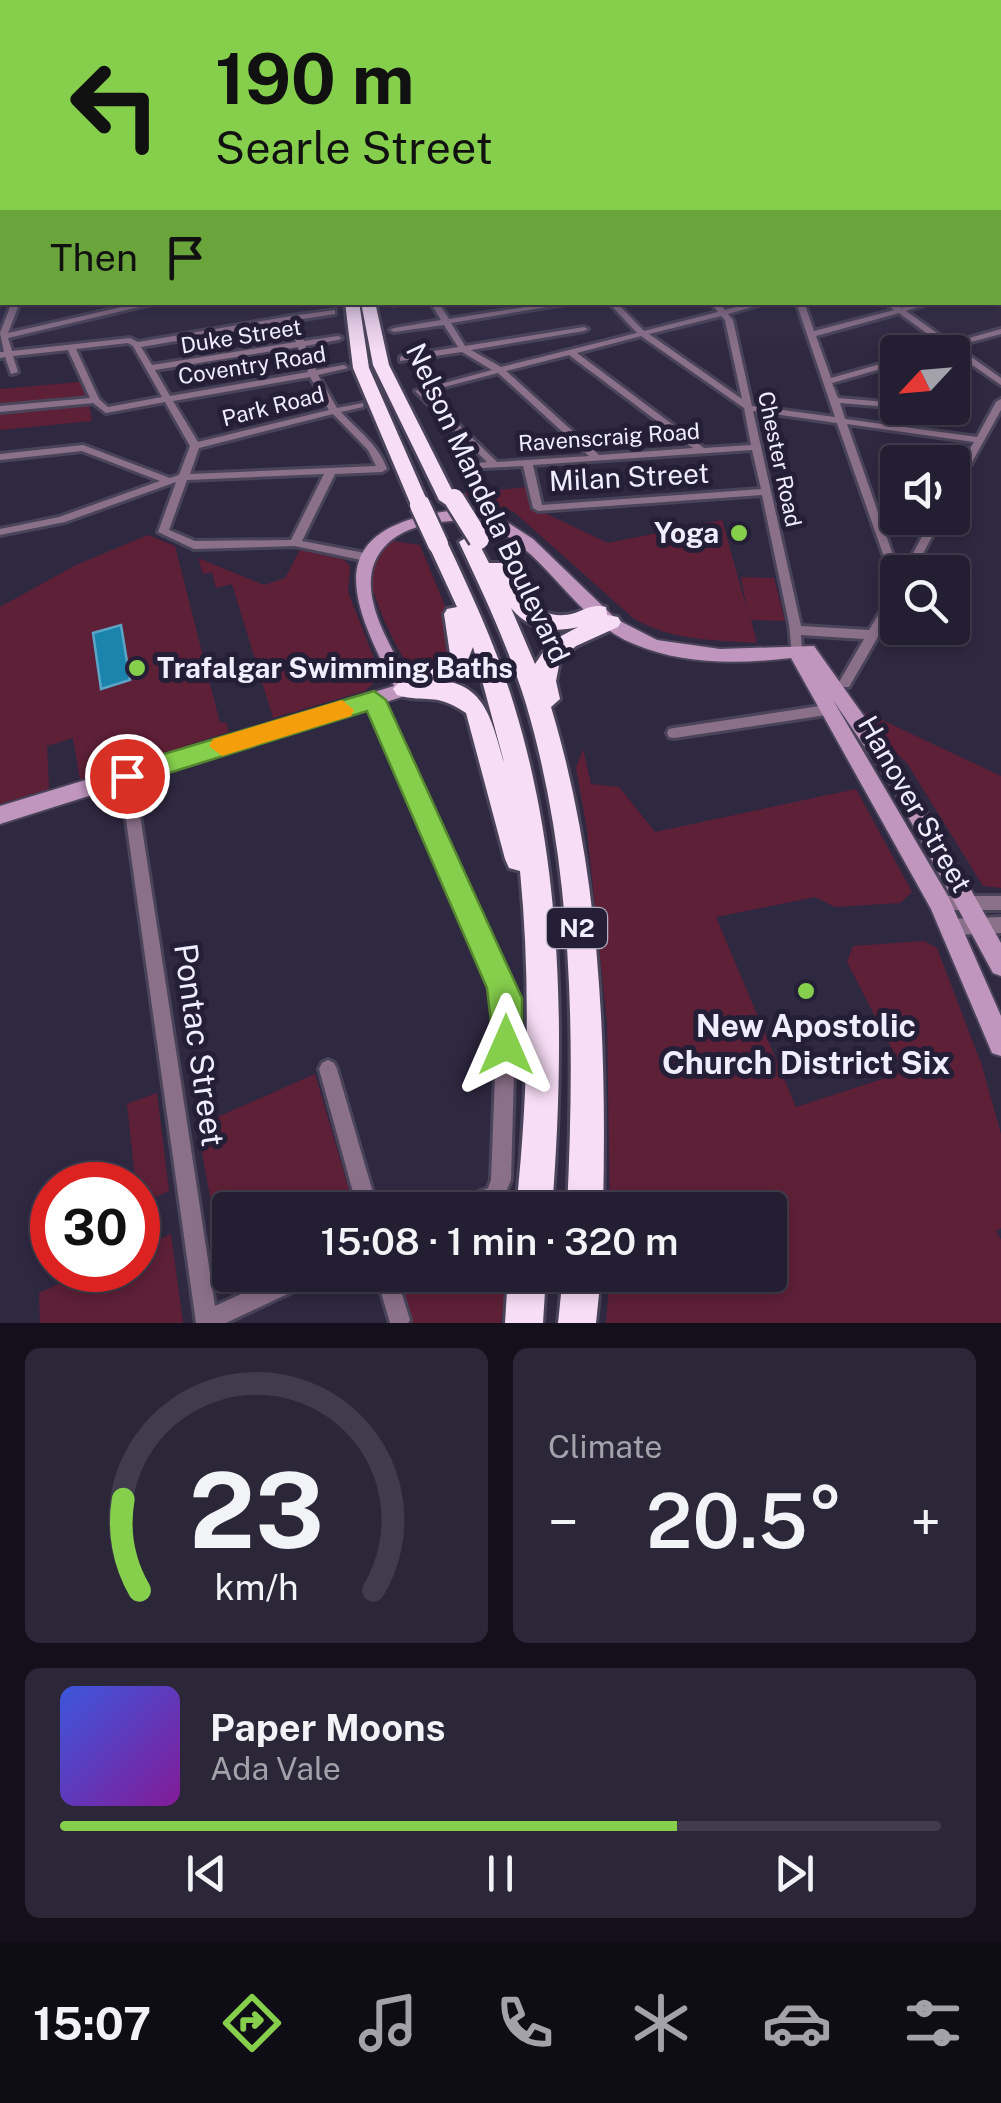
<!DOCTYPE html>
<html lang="en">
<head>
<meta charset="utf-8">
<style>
  body { margin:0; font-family:"Public Sans",sans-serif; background:#2b2739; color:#f1f3f6; height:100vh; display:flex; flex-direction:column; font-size:38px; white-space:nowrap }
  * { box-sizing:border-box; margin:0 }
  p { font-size:32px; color:#a3a2ab }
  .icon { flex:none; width:55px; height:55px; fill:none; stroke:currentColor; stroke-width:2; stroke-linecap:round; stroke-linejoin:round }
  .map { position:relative; height:1323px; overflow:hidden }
  .side { display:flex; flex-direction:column; gap:25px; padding:25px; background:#13101b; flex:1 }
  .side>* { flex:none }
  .banner { position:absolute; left:0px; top:0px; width:1002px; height:305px; box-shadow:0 5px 15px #0003,0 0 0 2px #403c4d; background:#85cf4c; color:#111; overflow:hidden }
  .needle { width:65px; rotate:244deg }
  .tools { position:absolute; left:880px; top:335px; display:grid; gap:20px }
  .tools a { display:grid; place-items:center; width:90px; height:90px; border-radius:10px; background:#231e31; box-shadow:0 5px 15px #0003,0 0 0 2px #403c4d; font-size:50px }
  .speed { position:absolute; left:30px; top:1162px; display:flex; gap:20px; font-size:50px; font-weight:700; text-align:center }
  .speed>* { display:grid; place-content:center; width:130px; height:130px; border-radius:50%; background:#231e31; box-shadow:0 5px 15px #0003,0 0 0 2px #403c4d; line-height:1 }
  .speed .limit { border:15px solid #d22; background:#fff; color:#111 }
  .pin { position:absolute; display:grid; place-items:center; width:85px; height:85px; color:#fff; margin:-42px; border:5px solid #fff; border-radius:50%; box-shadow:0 2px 10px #0007 }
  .me { position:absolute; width:110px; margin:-55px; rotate:0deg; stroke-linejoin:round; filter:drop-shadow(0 0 8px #0008) }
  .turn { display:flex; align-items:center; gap:35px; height:210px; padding:0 50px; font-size:45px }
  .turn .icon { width:130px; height:130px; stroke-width:2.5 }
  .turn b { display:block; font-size:70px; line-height:85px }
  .then { display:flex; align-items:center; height:95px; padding:0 50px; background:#0003; gap:20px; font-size:38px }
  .big { font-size:75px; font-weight:600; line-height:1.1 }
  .side .card { flex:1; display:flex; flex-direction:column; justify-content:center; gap:15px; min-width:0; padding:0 35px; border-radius:15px; background:#2b2739 }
  .side .dial { align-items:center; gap:0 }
  .dial svg { height:260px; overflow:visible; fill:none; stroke:#403c4d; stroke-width:7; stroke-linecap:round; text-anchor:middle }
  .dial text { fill:#f1f3f6; stroke:none }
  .song { display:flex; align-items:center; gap:30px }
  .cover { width:120px; height:120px; border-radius:15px; background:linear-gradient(135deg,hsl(230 70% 55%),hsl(290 70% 35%)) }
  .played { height:10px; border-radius:5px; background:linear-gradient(90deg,#85cf4c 70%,#403c4d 70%) }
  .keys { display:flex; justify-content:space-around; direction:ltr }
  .heat { display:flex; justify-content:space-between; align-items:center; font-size:55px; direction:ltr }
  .side .tiles { flex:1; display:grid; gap:25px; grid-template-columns:1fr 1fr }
  .card:last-child { grid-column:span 2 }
  .trip { position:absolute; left:212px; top:1192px; width:575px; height:100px; border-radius:10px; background:#231e31; box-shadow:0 5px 15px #0003,0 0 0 2px #403c4d; font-weight:600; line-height:100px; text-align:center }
  .tabs { display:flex; height:160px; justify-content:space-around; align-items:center; background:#0e0c14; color:#a3a2ab }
  .tabs .icon { width:70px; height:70px }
  .tabs .on { color:#85cf4c }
  .tabs b { font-size:45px; color:#f1f3f6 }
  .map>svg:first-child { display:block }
  .green { fill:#5e2037 }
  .water { fill:#1b84ad; stroke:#5ba4c5; stroke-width:2.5 }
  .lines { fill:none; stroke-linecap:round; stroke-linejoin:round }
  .street-casing { stroke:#4a445b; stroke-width:6 }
  .secondary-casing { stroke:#4a445b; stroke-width:4 }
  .primary-casing { stroke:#4a445b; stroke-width:5 }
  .highway-casing { stroke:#4a445b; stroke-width:6 }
  .street { fill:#8b7089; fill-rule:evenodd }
  .secondary { fill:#c096be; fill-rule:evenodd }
  .primary { fill:#e9b3e7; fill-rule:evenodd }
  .highway { fill:#f8ddf6; fill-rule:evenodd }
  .highway-bridge-casing { stroke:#4a445b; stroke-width:25; stroke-linecap:butt }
  .highway-bridge { stroke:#f8ddf6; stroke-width:20 }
  .route { fill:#85cf4c; stroke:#568731; stroke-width:2.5 }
  .slow { fill:#f59e0b }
  .poi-dot { fill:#85cf4c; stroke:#251e37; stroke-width:4 }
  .labels { text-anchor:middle; stroke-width:10; stroke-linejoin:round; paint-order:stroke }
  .far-street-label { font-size:22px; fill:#f0edfe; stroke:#251e37 }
  .shield { fill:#251e37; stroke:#b3afc2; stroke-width:2.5 }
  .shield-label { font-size:25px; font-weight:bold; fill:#f0edfe }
  .street-label { font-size:28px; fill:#f0edfe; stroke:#251e37 }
  .poi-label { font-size:28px; font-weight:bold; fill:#f0edfe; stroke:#251e37; text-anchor:end }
  .near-poi-label { font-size:32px; font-weight:bold; fill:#f0edfe; stroke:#251e37 }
  .near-street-label { font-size:32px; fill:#f0edfe; stroke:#251e37 }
</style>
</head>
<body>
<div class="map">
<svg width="1001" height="1323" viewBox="0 0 1001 1323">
  <rect width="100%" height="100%" fill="#2f2841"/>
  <path class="green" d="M80,382l6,16 -86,8v-17z
    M89,404l3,17 -92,9v-17z
    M527,487l5,20 76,36 114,-23 25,90 -6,-33 33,1 11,43 -34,-1 6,23c-44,-3 -85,-2 -124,-25l-119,-106 -56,-18z
    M148,535l27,11 45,177 6,-1 3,10 -149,48 -7,-42 -26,8 2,43 -49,15v-197l76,-42z
    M393,541l27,4 38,93 -10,25 -31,11c-14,-7 -49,-83 -46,-100 2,-15 11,-25 22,-33z
    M300,550l43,9 7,7 -2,26 33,84 -16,15 -92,27 -41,-134 -16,4 -4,-16 -9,2 -5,-16 66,27 21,-7z
    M865,712l136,64v112l-18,-2 -76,-123 -18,-16z
    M583,749l8,35 28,3 36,45 201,-43 56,103 -12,11 -65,4 -20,-10 -99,20 80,190 108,-35 -57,-110 6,-16 71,-5 13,7 45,118 19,68v94l-5,3 5,9v83h-395l4,-48h160v-65h-160l-3,-187 -20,-193 -11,-62z
    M315,1074l40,136h-125v65h35l-37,18 -31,-167z
    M157,1093l12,98 -31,14 -11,-101z
    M171,1234l12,89h-143l-1,-30 51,-23h48v-21z
    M394,1275h114l-7,48h-93z"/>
  <path class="water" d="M121,625l9,55 -29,9 -8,-56z"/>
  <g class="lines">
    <defs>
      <path id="street" d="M0,170h2v4h-2z
        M0,184h2v4h-2z
        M2,195v7h-1l-1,-6z
        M0,226h2v4h-2z
        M0,243h2v4l-2,1z
        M0,263h2v4h-2z
        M1000,270h1v5h-1z
        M1000,281h1v4h-1z
        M12,302h8l-12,31 136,-31h16l-152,36 4,13 118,-13 8,4 153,-26 44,-6v4l-39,6 8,21 34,-5 4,2 -4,2 -33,6 11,24 28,-5 4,3 -30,7 19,33 26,-5v4l-22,5c17,19 38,33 46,57l-5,3 -47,2 -33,67 68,13 2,3 -2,3 -4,1 -71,-15 -101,3 -36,-17 18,-50 -111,40 -65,13v-6l59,-12 101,-36 -78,-30 -82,9v-6l83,-9 87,33 9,-3 11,-29 -25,-44 -59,11 -13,-10 -93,9v-6l90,-8 -22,-48 -55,6 5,16 -7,2 -6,-17 -5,1v-6h4l-4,-19zM288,322l8,20 -144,23 -11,-18zM128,343l5,3 29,51 -54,10 -9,-8 -23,-50zM298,347l10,25 -138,24 -15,-26zM310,377l19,33 -131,32 -25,-41zM333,414l35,36 8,16 -186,8 9,-26zM324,474l-33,66 -96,1 -26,-11 18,-50z
        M397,302l-4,3 -4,-2v-1z
        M430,302h8l11,17 107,-17h21l-126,21 14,23 119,-19 4,2 -4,2 -113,19 30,17 136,-34 -29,-31h8l28,29 74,-19 -8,-10h8l7,8 30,-8h14l-41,12 5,6 19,86 83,11 -39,-115h8l10,29 80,-21 -9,-8h9l7,6 19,-6h13l-27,9 45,32 50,-14v5l-45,12 45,32v7l-52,-36 -14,3h-11l1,-2 18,-5 -44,-32 -83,23 15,42 67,-19v5l-66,19 6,15 60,5v5h3l-61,-5 5,16 132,18 19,-35 5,-3v11l-44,79 -5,3v-13l22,-37 -127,-18 52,148h-1v30l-49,85h-10l-1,-3 26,-45 -63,-4 1,17 -6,4 -4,-1 -3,-31 -27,-129 -224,16 -5,-3 -10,-42 -62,3v-4l26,-3 -72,-71 77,-21 -30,-18 -62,9v-4l3,-1 55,-9 -14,-22 -50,7 -4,-2 4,-2 47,-8zM721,316l4,4 17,79 -93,-65zM641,336l103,72 7,37 -47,3 -127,-95zM569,355l124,93 -94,7 -93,-84zM498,373l91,83 -92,6 -72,-70zM753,411l84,12 58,165 -26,42 -68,-4zM752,450l9,39 -219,16 -9,-40z
        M908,408h17c-4,4 -13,4 -17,0z
        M932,518h10l-29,54h-10z
        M374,695l5,1 2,4 135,299 -5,181 -9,22 -18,8h-33l3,-7 34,-15 3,-8 7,-181 -131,-299 2,-4z
        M826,705l5,1 2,4 -2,4 -5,1 -152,23 -5,-1 -2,-4 2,-4 5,-1z
        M127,770l5,2 2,4 81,530 68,-31h33l-3,7 -87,41h-30l-76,-547 2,-4z
        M940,896h61v14h-61l-6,-2 -2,-5 2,-5z
        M1001,917v16l-50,2 -6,-3 -2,-5 2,-5 6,-3z
        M328,1060l6,3 3,6 41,141h-20l-39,-141 3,-6z
        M376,1275h20l14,45 -2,3h-18z"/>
      <path id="secondary" d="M448,511l31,2 31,11 23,15 83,80 41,21 63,9 94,-3 92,129 95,168v33l-8,-3 -101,-186 -59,-87 115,196 53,120v40l-9,-3 -61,-144 -140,-251c-53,6 -108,7 -157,-14 -76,-30 -103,-139 -199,-121 -17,3 -35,8 -48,21 -41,40 6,105 27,145l-3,5 -411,130v-18l394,-120c-44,-86 -74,-156 54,-175z"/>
      <path id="primary" d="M1000,249h1v6h-1z"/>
      <path id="highway" d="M345,302h14l10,66 60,137 -2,4 -7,2 -9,-6 -58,-137z
        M361,302h14l14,63 68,135 -2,4 -7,2 -9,-6 -66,-135z
        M469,536l7,2 13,25h13c18,28 35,61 73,50 11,-4 18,-9 31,-6l1,8 11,2 3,5 -3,5 -42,19 -16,14 -4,21 4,18 -9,8c49,162 56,335 52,503h-36c8,-168 7,-344 -41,-506 -17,-56 -42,-109 -67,-162zM511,608c18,22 41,25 67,19l-28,15 -15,22z
        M438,538l10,6c25,53 49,105 66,161 50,162 51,338 38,505h-36c12,-114 15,-226 4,-339l-11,-3 -4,-9 -39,-146c-33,-22 -37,-9 -69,-18l-4,-6c14,-18 41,-18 57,-35l-6,-40 3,-5 10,-2 -29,-63zM473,647l31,115c-11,-35 -17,-77 -61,-81l22,-14z
        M508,1275h38l-3,48h-38z
        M563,1275h38l-5,48h-38z"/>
    </defs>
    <use href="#street" class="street-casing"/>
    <use href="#secondary" class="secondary-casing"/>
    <use href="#primary" class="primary-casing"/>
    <use href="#highway" class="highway-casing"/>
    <use href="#street" class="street"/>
    <use href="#secondary" class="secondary"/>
    <use href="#primary" class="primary"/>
    <use href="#highway" class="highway"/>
    <defs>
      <path id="highway-bridge" d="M454,499l25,40
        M420,505l18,39"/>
    </defs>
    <use href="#highway-bridge" class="highway-bridge-casing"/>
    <use href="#highway-bridge" class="highway-bridge"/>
  </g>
  <linearGradient id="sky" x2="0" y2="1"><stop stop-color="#1a1624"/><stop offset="0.47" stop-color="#474865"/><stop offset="1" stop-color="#474865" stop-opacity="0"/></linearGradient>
  <rect width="1001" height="352" fill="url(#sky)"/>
  <path class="route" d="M374,691l12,9 136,298v47l-5,12 -11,4 -11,-4 -8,-69 -120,-277 -240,75 -13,-10 13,-11z"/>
  <path class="slow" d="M342,700l12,10 -3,6 -129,40 -13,-10 4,-7z"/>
  <g class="poi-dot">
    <circle cx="739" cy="533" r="10"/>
    <circle cx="137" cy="668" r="10"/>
    <circle cx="806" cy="991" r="10"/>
  </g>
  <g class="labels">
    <g class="far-street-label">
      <text transform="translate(241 336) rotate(-9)" y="8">Duke Street</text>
      <text transform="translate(252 365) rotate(-9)" y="8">Coventry Road</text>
      <text transform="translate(273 406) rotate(-14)" y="8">Park Road</text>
      <text transform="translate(609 437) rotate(-4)" y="8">Ravenscraig Road</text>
      <text transform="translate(780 459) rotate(78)" y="8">Chester Road</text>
    </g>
    <rect class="shield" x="547" y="908" width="60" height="40" rx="8"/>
    <g class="shield-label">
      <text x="577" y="937">N2</text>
    </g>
    <g class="street-label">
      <text transform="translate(629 477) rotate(-3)" y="10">Milan Street</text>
      <text transform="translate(488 503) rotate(65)" y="10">Nelson Mandela Boulevard</text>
      <text transform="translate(915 804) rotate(60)" y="10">Hanover Street</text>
    </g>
    <g class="poi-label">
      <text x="719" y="543">Yoga</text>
      <text x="157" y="678" text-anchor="start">Trafalgar Swimming Baths</text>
    </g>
    <g class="near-poi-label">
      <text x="806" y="1037">New Apostolic<tspan x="806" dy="37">Church District Six</tspan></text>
    </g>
    <g class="near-street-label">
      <text transform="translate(199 1045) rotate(82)" y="11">Pontac Street</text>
    </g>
  </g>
</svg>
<div class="tools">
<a><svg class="needle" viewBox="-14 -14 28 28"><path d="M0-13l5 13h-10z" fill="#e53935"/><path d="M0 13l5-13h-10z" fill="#a3a2ab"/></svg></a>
<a><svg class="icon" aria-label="sound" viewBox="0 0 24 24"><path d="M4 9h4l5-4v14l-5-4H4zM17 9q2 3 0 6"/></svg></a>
<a><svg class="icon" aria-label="search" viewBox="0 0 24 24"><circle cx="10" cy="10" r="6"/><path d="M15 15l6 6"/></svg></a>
</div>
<div class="speed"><div class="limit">30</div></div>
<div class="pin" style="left:127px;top:776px;background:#d93025"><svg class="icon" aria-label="arrive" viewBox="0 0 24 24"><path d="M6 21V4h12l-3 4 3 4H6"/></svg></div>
<svg class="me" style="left:506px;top:1045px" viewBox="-20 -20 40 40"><path d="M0-17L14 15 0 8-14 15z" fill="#85cf4c" stroke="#fff" stroke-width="4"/></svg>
<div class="trip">15:08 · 1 min · 320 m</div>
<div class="banner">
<div class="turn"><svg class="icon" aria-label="left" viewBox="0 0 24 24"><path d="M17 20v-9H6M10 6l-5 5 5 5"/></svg><div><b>190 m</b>Searle Street</div></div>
<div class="then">Then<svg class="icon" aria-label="arrive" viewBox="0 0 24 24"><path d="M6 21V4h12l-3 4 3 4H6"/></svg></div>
</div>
</div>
<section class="side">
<div class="tiles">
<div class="card dial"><svg viewBox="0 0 100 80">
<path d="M14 69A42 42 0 1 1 86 69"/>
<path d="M14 69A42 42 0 0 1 9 41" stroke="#85cf4c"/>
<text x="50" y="56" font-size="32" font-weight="700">23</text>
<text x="50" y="72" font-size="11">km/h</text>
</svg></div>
<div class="card"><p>Climate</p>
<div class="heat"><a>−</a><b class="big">20.5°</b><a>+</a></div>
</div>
<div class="card">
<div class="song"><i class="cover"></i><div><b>Paper Moons</b><p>Ada Vale</p></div></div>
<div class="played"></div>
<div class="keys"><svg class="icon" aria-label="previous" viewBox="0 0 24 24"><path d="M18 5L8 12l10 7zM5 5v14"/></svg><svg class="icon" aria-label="pause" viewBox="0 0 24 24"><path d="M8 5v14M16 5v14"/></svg><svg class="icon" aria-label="next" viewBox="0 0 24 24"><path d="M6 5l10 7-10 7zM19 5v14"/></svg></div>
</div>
</div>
</section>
<nav class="tabs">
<b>15:07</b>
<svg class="icon on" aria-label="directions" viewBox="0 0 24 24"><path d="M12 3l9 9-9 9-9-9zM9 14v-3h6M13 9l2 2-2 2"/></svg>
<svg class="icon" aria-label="music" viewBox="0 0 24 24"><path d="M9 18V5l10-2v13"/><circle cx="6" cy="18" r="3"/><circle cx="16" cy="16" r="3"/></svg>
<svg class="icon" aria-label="phone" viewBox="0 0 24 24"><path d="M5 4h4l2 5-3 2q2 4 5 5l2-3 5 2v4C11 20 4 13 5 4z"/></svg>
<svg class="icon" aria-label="climate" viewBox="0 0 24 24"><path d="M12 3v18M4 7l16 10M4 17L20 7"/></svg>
<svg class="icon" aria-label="car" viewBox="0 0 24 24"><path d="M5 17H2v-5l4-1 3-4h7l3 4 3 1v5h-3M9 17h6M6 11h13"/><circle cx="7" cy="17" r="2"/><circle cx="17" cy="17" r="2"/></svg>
<svg class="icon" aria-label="filters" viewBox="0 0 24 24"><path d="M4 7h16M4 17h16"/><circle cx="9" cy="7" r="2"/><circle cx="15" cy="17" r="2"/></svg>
</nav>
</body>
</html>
